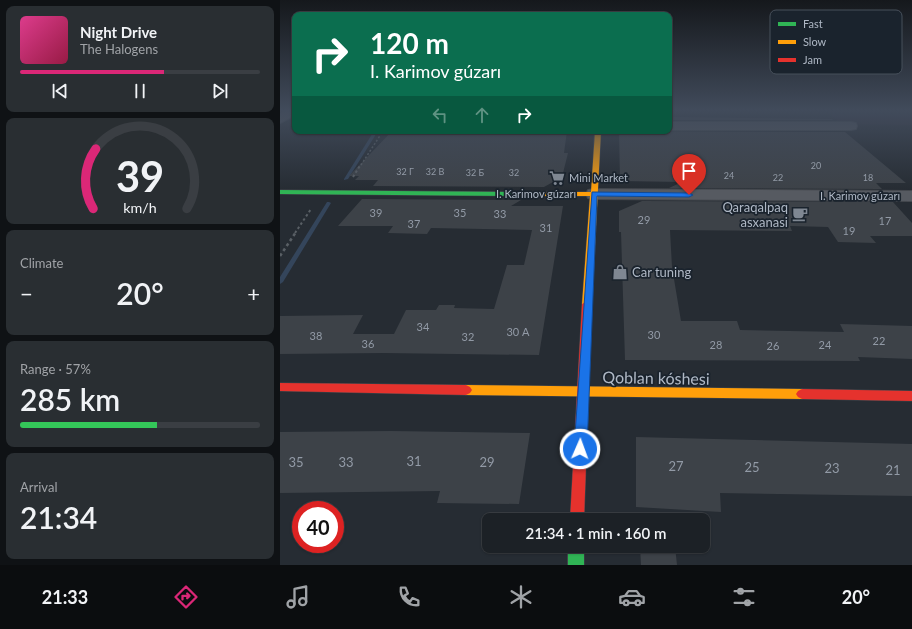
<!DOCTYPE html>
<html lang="en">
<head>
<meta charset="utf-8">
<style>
  body { margin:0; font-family:Lato,sans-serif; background:#292e32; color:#f1f3f6; height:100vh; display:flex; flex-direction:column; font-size:15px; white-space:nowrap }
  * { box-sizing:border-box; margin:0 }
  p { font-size:13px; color:#a0a3a7 }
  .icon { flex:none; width:22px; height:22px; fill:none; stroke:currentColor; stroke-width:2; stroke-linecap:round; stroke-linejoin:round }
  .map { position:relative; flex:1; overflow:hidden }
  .panel { display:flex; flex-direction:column; gap:6px; padding:6px; background:#0f1215; width:280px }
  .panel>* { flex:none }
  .hud { position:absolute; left:12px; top:12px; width:380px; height:122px; border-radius:8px; box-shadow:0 1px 3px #0004,0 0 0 1px #3a3e43; background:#0b6e4f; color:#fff; overflow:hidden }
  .speed { position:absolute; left:12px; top:501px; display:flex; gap:8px; font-size:20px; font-weight:700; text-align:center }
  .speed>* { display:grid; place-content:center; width:52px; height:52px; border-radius:50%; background:#1c2126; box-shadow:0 1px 3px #0004,0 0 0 1px #3a3e43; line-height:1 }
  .speed .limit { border:6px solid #d22; background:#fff; color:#111 }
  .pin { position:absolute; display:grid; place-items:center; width:34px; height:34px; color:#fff; margin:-41px -17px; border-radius:50% 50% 50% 0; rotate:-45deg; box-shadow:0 0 4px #0007 }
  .pin .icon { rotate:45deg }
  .me { position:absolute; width:44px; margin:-22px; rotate:2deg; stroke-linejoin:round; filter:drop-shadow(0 0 3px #0008) }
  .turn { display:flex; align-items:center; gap:14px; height:84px; padding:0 12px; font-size:18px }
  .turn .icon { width:52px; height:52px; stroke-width:2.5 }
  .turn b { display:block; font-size:28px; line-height:34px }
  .lanes { display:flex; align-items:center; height:38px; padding:0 12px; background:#0003; justify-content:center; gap:20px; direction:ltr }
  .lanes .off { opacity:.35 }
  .big { font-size:30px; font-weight:600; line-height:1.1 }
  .panel .widget { flex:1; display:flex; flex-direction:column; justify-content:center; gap:6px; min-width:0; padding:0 14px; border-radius:8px; background:#292e32 }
  .panel .dial { align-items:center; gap:0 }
  .dial svg { height:104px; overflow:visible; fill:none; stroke:#3a3e43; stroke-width:7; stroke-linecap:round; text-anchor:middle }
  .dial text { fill:#f1f3f6; stroke:none }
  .song { display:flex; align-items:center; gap:12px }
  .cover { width:48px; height:48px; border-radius:6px; background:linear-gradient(135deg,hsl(330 70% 55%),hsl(340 70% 35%)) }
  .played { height:4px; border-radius:2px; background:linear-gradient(90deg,#db2777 60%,#3a3e43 60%) }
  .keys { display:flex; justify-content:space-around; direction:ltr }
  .heat { display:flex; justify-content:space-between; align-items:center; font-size:22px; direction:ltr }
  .charge { height:6px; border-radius:3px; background:linear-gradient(90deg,#34c759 57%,#3a3e43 0) }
  .trip { position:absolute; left:202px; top:513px; width:228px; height:40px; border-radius:8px; background:#1c2126; box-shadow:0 1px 3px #0004,0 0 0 1px #3a3e43; font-weight:600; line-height:40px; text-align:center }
  .dock { display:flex; height:64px; justify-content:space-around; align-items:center; background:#0b0d0f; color:#a0a3a7 }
  .dock .icon { width:28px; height:28px }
  .dock .current { color:#db2777 }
  .dock b { font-size:18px; color:#f1f3f6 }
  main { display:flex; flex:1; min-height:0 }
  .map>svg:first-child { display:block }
  .medical { fill:#2d2c39 }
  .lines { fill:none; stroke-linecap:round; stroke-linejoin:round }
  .stream { fill:#34455b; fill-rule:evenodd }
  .building { fill:#3d4248 }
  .street-casing { stroke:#44484e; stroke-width:2 }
  .fast-casing { stroke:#44484e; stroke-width:1 }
  .slow-casing { stroke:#44484e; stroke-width:1 }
  .jam-casing { stroke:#44484e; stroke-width:1 }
  .path-far2 { stroke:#595f65; stroke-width:1.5; stroke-dasharray:2 2; stroke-linecap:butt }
  .path-far1 { stroke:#595f65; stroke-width:2; stroke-dasharray:2.5 2.5; stroke-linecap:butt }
  .path { stroke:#595f65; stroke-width:2.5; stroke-dasharray:3 3; stroke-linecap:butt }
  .street { fill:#565a61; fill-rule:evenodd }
  .fast { fill:#30b455; fill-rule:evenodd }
  .slow { fill:#ff9f0a; fill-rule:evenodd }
  .jam { fill:#e5322d; fill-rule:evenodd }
  .route { fill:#1a73e8; stroke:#114b97 }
  .labels { text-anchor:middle; stroke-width:3.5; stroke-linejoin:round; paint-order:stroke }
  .far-number-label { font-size:9px; fill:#929aa6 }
  .far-poi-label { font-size:11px; fill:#afb8c5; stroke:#1a232d; text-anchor:start }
  .far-street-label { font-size:11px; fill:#afb8c5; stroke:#1a232d }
  .number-label { font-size:11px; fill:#929aa6 }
  .poi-label { font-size:13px; fill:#afb8c5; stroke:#1a232d; text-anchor:end }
  .near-number-label { font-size:13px; fill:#929aa6 }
  .near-street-label { font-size:16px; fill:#afb8c5; stroke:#1a232d }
  .key { fill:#1a232d; stroke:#47505b; stroke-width:1 }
  .key-label { font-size:11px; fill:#afb8c5 }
</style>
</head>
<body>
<main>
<section class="panel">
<div class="widget">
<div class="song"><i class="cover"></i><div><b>Night Drive</b><p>The Halogens</p></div></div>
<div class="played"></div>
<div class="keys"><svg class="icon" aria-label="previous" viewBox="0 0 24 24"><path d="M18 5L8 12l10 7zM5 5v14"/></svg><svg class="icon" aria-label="pause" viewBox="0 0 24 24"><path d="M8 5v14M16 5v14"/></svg><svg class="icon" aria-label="next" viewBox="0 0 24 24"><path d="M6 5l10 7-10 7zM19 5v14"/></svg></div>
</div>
<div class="widget dial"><svg viewBox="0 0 100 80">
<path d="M14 69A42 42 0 1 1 86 69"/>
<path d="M14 69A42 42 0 0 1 16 23" stroke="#db2777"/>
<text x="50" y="56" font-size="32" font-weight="700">39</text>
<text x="50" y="72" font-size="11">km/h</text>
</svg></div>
<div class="widget"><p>Climate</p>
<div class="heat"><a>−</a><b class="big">20°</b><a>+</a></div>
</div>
<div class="widget"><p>Range · 57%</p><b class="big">285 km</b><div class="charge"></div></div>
<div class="widget"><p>Arrival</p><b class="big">21:34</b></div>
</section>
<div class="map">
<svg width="632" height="565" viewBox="0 0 632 565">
  <rect width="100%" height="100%" fill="#262c33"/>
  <path class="medical" d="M548,111h84v14l-72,-1z"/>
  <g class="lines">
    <path class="stream" d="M94,131h4l-30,48 -4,1v-1z
      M47,202h2l2,1 -48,79 -3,2v-7z"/>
  </g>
  <path class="building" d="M389,117l163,2 1,1h-164z
    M112,131h175l-3,22h4l-6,24 -18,10 -171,-1 5,-6h-23l4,-4h-10z
    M339,131l226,1 61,51h-30l6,6 -213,-1 13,-6 -62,-1z
    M82,199l159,1 -10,6h52l-24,149 -155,-2 -104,1v-38l83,-1 -10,19h41l12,-24h30l3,-5h16l-1,3 40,1 13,-44h17l8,-35 -101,-2 -4,6 -39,-1 5,-7h-55z
    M362,201l251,1 19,21v13h-42l6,7 -38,-1 -10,-15 -38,-1 2,5 -122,-1 2,37 9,54h56l3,9 104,2 -4,-8 72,2v33l-54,-2 2,4 -235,-1 -4,-128h-2v-21z
    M111,431l139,2 -11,71 -82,-1 3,-12 -160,2v-61z
    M356,437l276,7v52l-192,-3 1,19 -85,-5z
    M360,546h35l2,19h-36z"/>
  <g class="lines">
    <defs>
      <path id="street" d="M4,111h11v4l-15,8v-9z
        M389,122h182l5,1 1,3 -1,3 -5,1h-182z
        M314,189l318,2v10l-318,-2 -6,-1 -2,-4 2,-4z"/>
      <path id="fast" d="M0,190l241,2 3,2 -3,2 -241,-2z
        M288,546h16v19h-16z"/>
      <path id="slow" d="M315,131h6l-9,173 -5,3 -5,-3 8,-108h-69l-3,-2 3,-2h70z
        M186,385l336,4 4,2 2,3 -2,3 -4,2 -336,-4 -4,-2 -2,-3 2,-3z"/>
      <path id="jam" d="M307,301l5,3 -8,216h-14l12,-216z
        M0,383l186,2 4,2 2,3 -2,3 -4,2 -186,-4z
        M522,389l110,2v10l-110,-2 -4,-2 -2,-3 2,-3z"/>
    </defs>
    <use href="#street" class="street-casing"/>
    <use href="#fast" class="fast-casing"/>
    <use href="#slow" class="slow-casing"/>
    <use href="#jam" class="jam-casing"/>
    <path class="path-far2" d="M81,165l22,-34"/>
    <path class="path-far1" d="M73,177l8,-13
      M15,233l16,-24"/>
    <path class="path" d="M0,256l16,-24"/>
    <use href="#street" class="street"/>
    <use href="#fast" class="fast"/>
    <use href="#slow" class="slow"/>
    <use href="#jam" class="jam"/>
  </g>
  <linearGradient id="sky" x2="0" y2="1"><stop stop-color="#15181c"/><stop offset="0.58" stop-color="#414b5b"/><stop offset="1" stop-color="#414b5b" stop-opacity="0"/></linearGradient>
  <rect width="632" height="190" fill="url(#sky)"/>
  <path class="route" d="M312,192l97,1 4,2 -4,2 -92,-1 -10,253 -2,4 -5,1 -5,-1 -1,-4z"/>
  <defs>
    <symbol id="supermarket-bare" viewBox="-9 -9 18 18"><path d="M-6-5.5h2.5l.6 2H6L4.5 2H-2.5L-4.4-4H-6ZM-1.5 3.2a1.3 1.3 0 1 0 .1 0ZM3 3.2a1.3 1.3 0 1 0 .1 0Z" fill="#7f8792" stroke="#1a232d" stroke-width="2.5" paint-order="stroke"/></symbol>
    <symbol id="cafe-bare" viewBox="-9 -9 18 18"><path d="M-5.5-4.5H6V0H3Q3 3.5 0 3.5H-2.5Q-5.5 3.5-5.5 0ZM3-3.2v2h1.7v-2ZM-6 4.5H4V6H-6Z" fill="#7f8792" stroke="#1a232d" stroke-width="2.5" paint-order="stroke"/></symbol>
    <symbol id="shop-bare" viewBox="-9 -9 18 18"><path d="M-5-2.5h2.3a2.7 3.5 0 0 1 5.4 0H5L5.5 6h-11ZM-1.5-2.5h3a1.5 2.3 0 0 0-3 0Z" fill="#7f8792" stroke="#1a232d" stroke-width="2.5" paint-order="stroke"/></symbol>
  </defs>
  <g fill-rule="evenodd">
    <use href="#supermarket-bare" x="266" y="167" width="22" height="22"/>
    <use href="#cafe-bare" x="509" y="203" width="22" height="22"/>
    <use href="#shop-bare" x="329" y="261" width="22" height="22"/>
  </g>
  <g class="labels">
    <g class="far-number-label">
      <text x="536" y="169">20</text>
      <text x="125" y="175">32 Г</text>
      <text x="155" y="175">32 В</text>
      <text x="195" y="176">32 Б</text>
      <text x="234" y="176">32</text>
      <text x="449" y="179">24</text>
      <text x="498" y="181">22</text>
      <text x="588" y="181">18</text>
    </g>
    <g class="far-poi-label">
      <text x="289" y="182">Mini Market</text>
    </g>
    <g class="far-street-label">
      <text x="256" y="198">I. Karimov gúzarı</text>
      <text x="580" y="200">I. Karimov gúzarı</text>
    </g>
    <g class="number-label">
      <text x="96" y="217">39</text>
      <text x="180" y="217">35</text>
      <text x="220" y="218">33</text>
      <text x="364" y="224">29</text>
      <text x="605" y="225">17</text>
      <text x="134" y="228">37</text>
      <text x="266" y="232">31</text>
      <text x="569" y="235">19</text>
      <text x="143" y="331">34</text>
      <text x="238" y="336">30 А</text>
      <text x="374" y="339">30</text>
      <text x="36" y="340">38</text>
      <text x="188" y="341">32</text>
      <text x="599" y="345">22</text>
      <text x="88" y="348">36</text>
      <text x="436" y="349">28</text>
      <text x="545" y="349">24</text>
      <text x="493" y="350">26</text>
    </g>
    <g class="poi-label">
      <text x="508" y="212">Qaraqalpaq<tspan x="508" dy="15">asxanasi</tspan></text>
      <text x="352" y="277" text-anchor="start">Car tuning</text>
    </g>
    <g class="near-number-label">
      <text x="134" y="466">31</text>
      <text x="16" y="467">35</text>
      <text x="66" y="467">33</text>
      <text x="207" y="467">29</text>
      <text x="396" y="471">27</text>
      <text x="472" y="472">25</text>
      <text x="552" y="473">23</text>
      <text x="613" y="475">21</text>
    </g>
    <g class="near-street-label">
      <text transform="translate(376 378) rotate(1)" y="6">Qoblan kóshesi</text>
    </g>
  </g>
  <rect x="490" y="10" width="132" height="64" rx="6" class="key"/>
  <rect x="498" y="22" width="18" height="4" fill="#30b455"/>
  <rect x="498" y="40" width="18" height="4" fill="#ff9f0a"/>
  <rect x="498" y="58" width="18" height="4" fill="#e5322d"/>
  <g class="key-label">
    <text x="523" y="28">Fast</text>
    <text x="523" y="46">Slow</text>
    <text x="523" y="64">Jam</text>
  </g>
</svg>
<div class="speed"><div class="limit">40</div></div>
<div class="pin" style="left:409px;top:195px;background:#d93025"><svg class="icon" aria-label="arrive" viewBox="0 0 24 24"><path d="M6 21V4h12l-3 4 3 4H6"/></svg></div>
<svg class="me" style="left:300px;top:449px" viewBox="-20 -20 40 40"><circle r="17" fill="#1a73e8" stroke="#fff" stroke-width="3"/><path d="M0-11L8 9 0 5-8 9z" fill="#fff"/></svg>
<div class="trip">21:34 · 1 min · 160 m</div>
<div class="hud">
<div class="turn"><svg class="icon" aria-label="right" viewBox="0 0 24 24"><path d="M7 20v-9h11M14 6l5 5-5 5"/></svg><div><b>120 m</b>I. Karimov gúzarı</div></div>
<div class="lanes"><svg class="icon off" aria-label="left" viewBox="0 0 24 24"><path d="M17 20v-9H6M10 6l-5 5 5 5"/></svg><svg class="icon off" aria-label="ahead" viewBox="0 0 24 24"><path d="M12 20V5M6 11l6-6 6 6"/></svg><svg class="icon" aria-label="right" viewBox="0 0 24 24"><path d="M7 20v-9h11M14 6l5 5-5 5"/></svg></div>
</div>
</div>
</main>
<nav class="dock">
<b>21:33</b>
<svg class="icon current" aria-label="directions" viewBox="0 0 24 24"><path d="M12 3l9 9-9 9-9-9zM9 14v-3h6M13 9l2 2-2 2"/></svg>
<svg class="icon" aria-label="music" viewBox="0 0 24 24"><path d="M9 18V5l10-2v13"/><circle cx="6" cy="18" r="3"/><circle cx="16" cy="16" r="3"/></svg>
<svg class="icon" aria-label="phone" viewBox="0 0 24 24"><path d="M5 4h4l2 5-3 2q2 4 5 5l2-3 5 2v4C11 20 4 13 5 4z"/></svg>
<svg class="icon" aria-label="climate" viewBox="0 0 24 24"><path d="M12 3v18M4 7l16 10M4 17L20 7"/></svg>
<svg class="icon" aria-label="car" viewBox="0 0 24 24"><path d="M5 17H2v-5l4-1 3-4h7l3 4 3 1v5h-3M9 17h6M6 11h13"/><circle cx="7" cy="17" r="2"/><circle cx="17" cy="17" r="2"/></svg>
<svg class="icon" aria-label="filters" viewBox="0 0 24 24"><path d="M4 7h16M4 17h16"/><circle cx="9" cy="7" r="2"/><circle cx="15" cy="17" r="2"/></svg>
<b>20°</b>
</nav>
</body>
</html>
